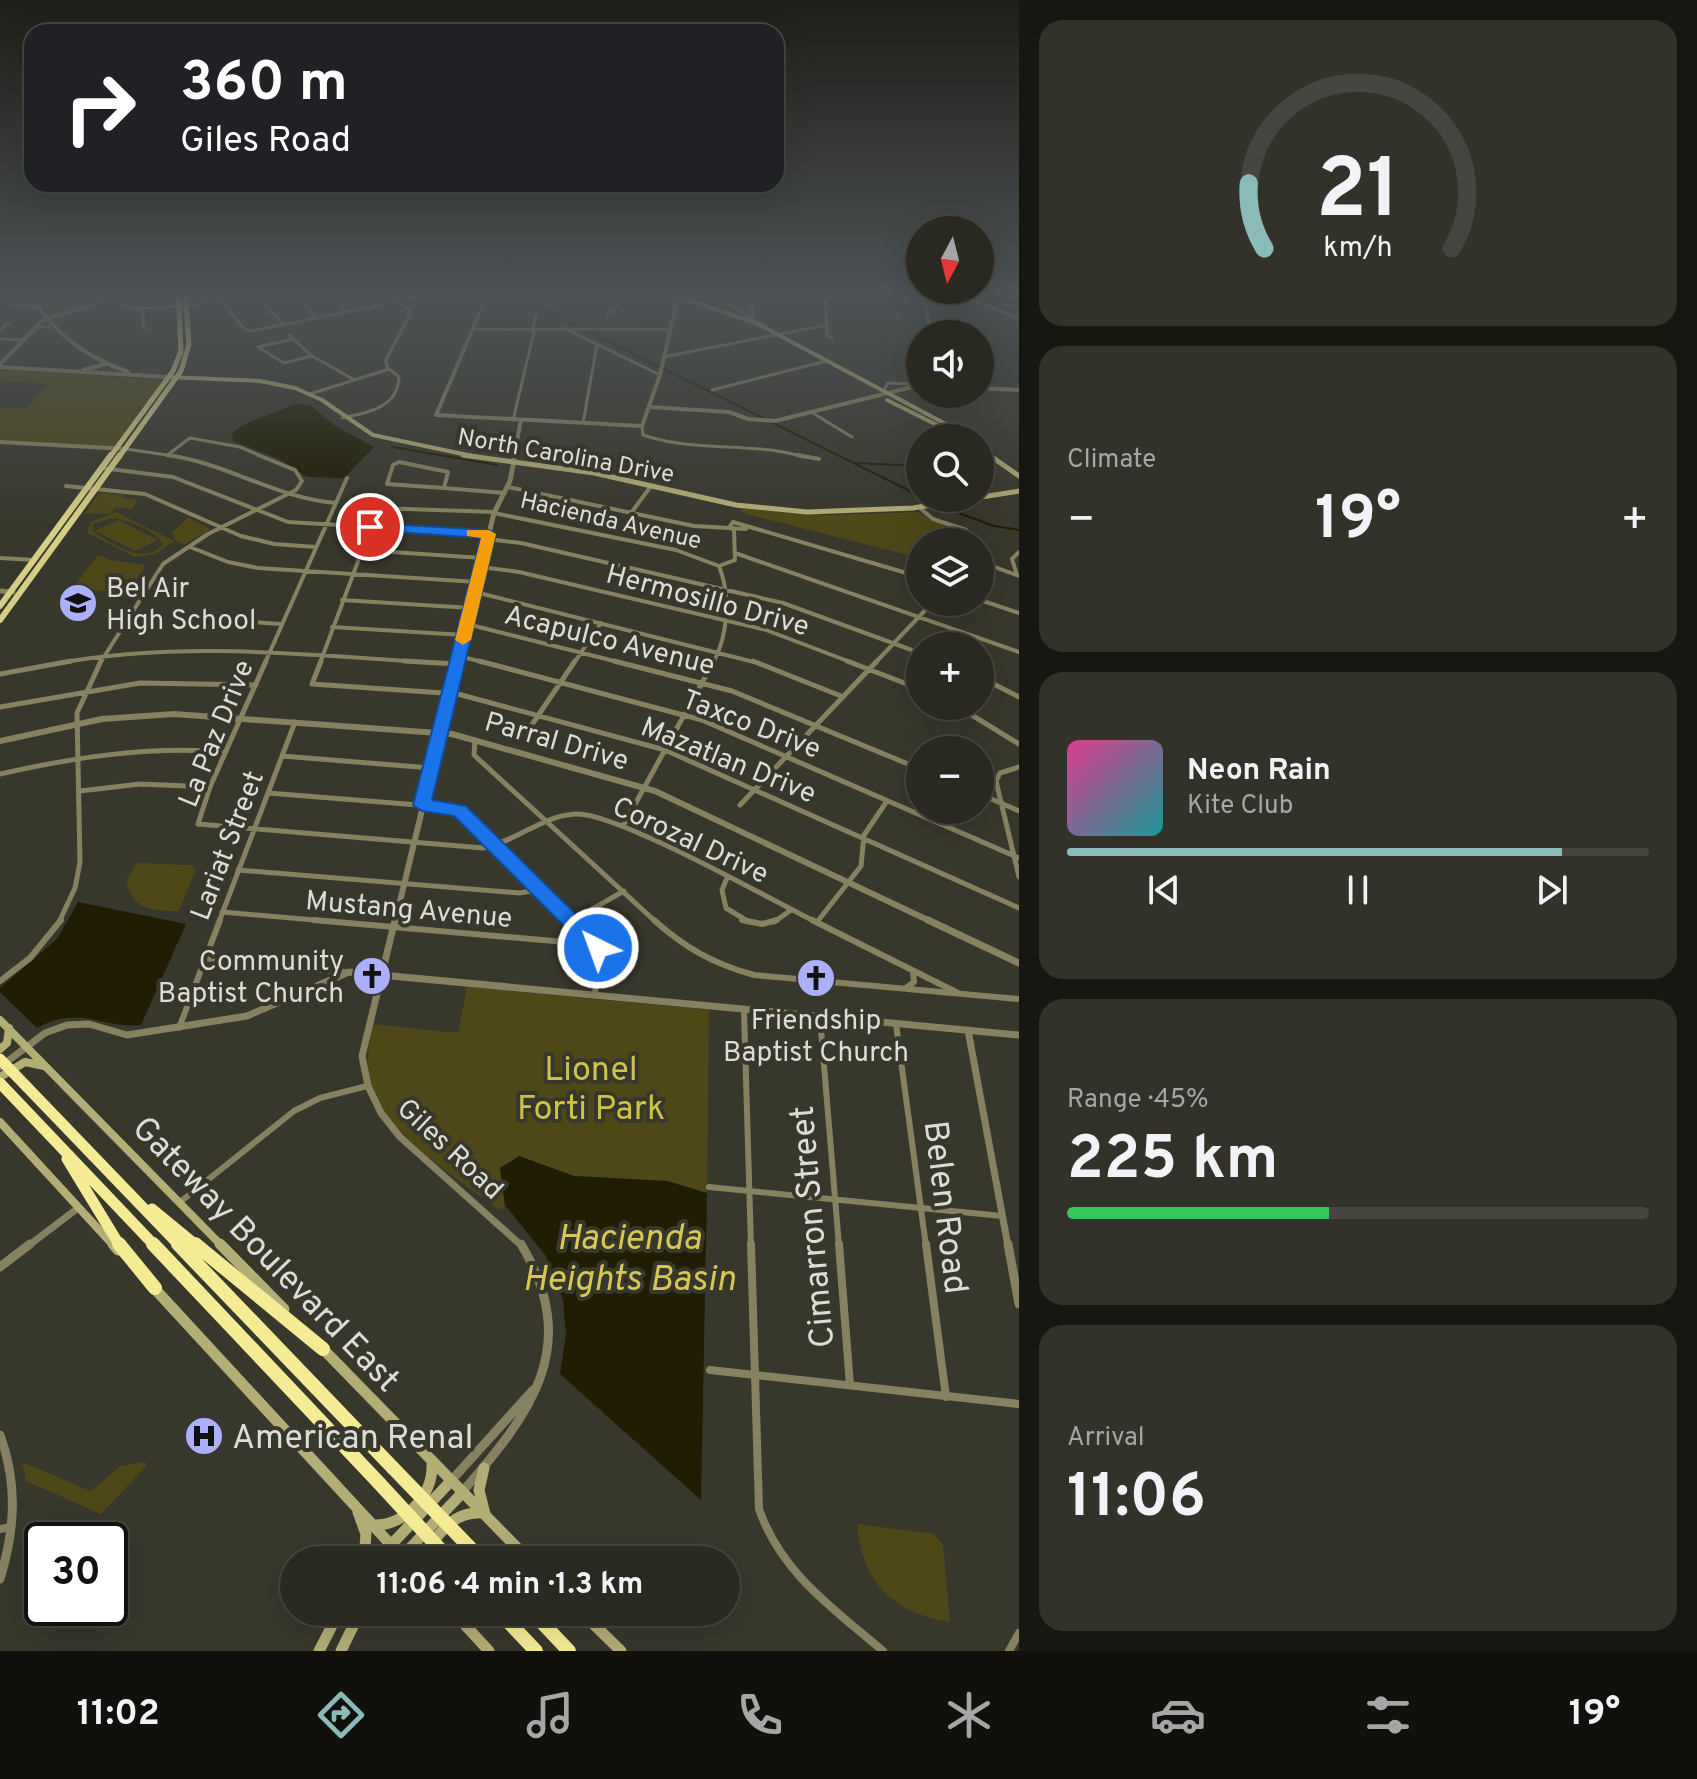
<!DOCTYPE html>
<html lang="en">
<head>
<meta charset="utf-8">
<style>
  body { margin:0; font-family:Overpass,sans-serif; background:#32312a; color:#f1f3f6; height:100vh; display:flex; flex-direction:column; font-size:30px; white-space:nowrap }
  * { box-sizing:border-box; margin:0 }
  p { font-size:26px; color:#a5a6a5 }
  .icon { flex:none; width:44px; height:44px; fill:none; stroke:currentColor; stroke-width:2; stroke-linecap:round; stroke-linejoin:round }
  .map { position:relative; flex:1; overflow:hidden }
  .sheet { display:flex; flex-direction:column; gap:20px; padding:20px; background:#171712; width:678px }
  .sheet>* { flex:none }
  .banner { position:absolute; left:24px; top:24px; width:760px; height:168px; border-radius:24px; box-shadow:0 8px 32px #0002,0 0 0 2px #46453f; background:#202124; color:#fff; overflow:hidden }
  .needle { width:52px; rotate:187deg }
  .tools { position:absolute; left:906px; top:216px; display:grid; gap:16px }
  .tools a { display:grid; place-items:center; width:88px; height:88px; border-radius:50%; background:#2a2921; box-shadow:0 8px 32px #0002,0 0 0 2px #46453f; font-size:40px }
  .speed { position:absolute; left:24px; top:1522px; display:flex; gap:16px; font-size:40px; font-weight:700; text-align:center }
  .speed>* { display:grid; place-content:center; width:104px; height:104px; border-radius:50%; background:#2a2921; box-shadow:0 8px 32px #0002,0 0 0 2px #46453f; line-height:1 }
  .speed .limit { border:4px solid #111; border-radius:12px; background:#fff; color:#111 }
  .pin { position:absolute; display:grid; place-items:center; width:68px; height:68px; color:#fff; margin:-34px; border:4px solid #fff; border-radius:50%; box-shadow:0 2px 8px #0007 }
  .me { position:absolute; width:88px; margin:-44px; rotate:318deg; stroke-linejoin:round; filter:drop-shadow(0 0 6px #0008) }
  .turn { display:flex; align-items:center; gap:28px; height:168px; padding:0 24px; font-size:36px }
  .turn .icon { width:104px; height:104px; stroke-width:2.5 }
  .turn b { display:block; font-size:56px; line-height:68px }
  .big { font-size:60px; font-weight:700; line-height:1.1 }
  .sheet .widget { flex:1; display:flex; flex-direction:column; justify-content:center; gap:12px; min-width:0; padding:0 28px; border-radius:24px; background:#32312a }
  .sheet .dial { align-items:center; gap:0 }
  .dial svg { height:208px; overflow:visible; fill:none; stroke:#46453f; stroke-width:7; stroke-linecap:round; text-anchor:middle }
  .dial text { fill:#f1f3f6; stroke:none }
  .song { display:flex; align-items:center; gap:24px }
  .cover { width:96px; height:96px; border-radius:12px; background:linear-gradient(135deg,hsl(330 70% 55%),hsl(180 70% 35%)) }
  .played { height:8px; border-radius:4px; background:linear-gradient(90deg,#8bbbb9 85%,#46453f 85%) }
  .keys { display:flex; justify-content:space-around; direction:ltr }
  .heat { display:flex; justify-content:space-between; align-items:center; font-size:44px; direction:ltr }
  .charge { height:12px; border-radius:6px; background:linear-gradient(90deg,#34c759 45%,#46453f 0) }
  .trip { position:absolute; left:280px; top:1546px; width:460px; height:80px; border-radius:40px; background:#2a2921; box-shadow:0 8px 32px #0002,0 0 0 2px #46453f; font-weight:700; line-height:80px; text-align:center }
  .tabs { display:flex; height:128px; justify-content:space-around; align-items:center; background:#11100d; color:#a5a6a5 }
  .tabs .icon { width:56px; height:56px }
  .tabs .active { color:#8bbbb9 }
  .tabs b { font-size:36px; color:#f1f3f6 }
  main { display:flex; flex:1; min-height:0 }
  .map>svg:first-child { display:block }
  .green { fill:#4e4819; fill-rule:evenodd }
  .water { fill:#201d03 }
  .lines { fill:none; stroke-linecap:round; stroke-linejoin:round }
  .stream { stroke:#201d03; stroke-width:2 }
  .canal { stroke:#201d03; stroke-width:3 }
  .minor-far4 { stroke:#868261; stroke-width:3 }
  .minor-far3 { stroke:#868261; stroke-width:4 }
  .minor-far2 { stroke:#868261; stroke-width:5 }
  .minor-far1 { stroke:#868261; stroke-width:6 }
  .minor { stroke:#868261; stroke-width:8 }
  .tertiary-far4 { stroke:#868261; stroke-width:4 }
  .tertiary-far3 { stroke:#868261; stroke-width:5 }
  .tertiary-far2 { stroke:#868261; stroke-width:6 }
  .tertiary-far1 { stroke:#868261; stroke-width:7 }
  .tertiary { stroke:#868261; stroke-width:9 }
  .secondary-far3 { stroke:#b3ad76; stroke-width:4 }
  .secondary-far2 { stroke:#b3ad76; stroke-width:5 }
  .secondary-far1 { stroke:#b3ad76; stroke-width:8 }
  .secondary { stroke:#b3ad76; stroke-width:11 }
  .primary-far1 { stroke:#d6ce86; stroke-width:5 }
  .primary { stroke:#d6ce86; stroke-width:6 }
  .motorway-far1 { stroke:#f6eb95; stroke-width:11 }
  .motorway { stroke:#f6eb95; stroke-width:14 }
  .rail { stroke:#8c8b82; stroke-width:2; stroke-dasharray:9 9; stroke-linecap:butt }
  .motorway-bridge-far1 { stroke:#f6eb95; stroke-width:11 }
  .motorway-bridge { stroke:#f6eb95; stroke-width:14 }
  .route { fill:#1a73e8; stroke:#114b97; stroke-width:2 }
  .slow { fill:#f59e0b }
  .labels { text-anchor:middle; stroke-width:8; stroke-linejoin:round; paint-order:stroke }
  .far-street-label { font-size:24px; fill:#ddddd6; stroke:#38372c }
  .poi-label { font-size:28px; fill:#ddddd6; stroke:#38372c; text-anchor:start }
  .street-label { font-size:28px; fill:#ddddd6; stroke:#38372c }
  .near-park-label { font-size:34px; fill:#d0c14a; stroke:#38372c }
  .near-street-label { font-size:34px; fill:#ddddd6; stroke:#38372c }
  .near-poi-label { font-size:34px; fill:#ddddd6; stroke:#38372c; text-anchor:start }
  .near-water-label { font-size:36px; font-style:italic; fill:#d6c852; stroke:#38372c }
</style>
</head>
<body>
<main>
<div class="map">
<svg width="1019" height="1651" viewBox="0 0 1019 1651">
  <rect width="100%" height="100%" fill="#38372c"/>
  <path class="green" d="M84,291h50l-80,24 -16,-10z
    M0,369l165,11 -51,67 -114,-7v-32l26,1 21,-25 -47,-3z
    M99,493l25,2 -2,3 16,1 -6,10 -17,-1 -5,6 -25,-1z
    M740,507l84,8 94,-3 11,7 37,12 3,11h-49v16l-178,-45z
    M116,512l58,29 -18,13 -21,3 -48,-24 4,-11zM110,518c15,0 47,13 53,26 -19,23 -52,-1 -70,-13v-7z
    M188,518l23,11 -27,16 -9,-5 -3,-8z
    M118,520l40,20 -22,11 -41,-20z
    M98,555l12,5 36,5 -20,30 -44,-7 -5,-6z
    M136,863l56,2 4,5 -17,41c-22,1 -51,-2 -52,-31z
    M467,987l242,23 -2,183 -40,-12 -93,-5 -55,-20 -19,12 5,37 -6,5c-40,-32 -111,-73 -128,-124 -6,-20 -2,-41 1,-62l86,9z
    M22,1462l69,29 30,-25 22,-4 4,3 -46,49 -75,-33z
    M857,1524l77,10 9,11 7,77c-58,-9 -88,-40 -93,-98z"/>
  <path class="water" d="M295,404l15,1 24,20 40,22 -30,31 -37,-1 -28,-18 -46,-18 -1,-8 13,-9z
    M78,902l108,22 -45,101c-39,4 -61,-21 -104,3l-37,-36v-4l57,-49z
    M519,1156l55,20 93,5 40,12 -6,307 -141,-126 6,-40 -3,-34 -17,-44 -41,-51 -5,-37z"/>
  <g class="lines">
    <path class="stream" d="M525,291l4,12 236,116
      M956,291l63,22
      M771,422l149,74
      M393,447l104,18
      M854,463l66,3
      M980,468h13
      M923,498l11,5
      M940,506l54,20 25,4"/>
    <path class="canal" d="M982,291l37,13"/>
    <path class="minor-far4" d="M290,291l26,27
      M325,291l21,21
      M706,291l70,42
      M825,291l2,44 5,3
      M948,291l71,27
      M256,294l27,30
      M753,295l73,4
      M111,298l23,11 45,-3
      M364,298l24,-4
      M220,300l25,30 7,1 199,-40
      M32,305l48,-14
      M557,308l5,-17
      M142,309l2,20
      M607,314l9,-6 3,-17
      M752,317l1,-26
      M36,328l14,-2
      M0,329l9,-6
      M473,329c67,2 132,-2 199,1
      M568,330l92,45
      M532,331l5,-19
      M289,335l23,21 41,23
      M0,339l23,1
      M293,339l-35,8 26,16 28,-7
      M663,357l164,-32
      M885,388l3,-5 27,1
      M712,390l114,-29
      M310,394l79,-25
      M811,412l41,25
      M342,418c25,-5 56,-10 57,-41l-12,-10 -1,-7 25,-48 -26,-21
      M513,420l21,-88
      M583,423l14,-78
      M642,426l1,9c53,18 108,6 161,22
      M126,449l55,8
      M170,453l20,-15 50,9 23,10"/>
    <path class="minor-far3" d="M167,455c60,8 108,43 169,48
      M797,455l22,4
      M399,462l49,10 -4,16 -57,-4 6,-19z
      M102,468l71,9 115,45 201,12
      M66,486l79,8 96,42 33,8 42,3
      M508,487l186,39 52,3
      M444,488l61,5
      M921,509l12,10 33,11 6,12
      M494,513l182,37 43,16
      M631,513l20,-27
      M488,539l33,4 262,60 137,50
      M190,547l38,15 30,6 219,14
      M361,550l122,8
      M735,553l284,99
      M0,558l34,2
      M984,563l35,13
      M719,566l16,-6 -1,-29 -4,-5 3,-4 187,55
      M481,567l38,5 247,58 87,33
      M1017,575l-5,-16 7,-7
      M475,592l283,71
      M342,600l129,8
      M980,600l39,13
      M231,621l51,3
      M467,624l155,39
      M332,627l132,8
      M459,656l27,7
      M60,663c126,-23 254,-7 382,0
      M100,663l63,-99 45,-30 88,-44 6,-9 -7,-11 -37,-15
      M265,663l82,-185
      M320,663l58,-155 116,4
      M574,663l27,-40
      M713,663c15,-27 18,-67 6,-97
      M875,663l58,-61"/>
    <path class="minor-far2" d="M266,661l-56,126 -12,37 285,24c32,-6 59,-32 92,-34 40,-3 196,86 241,108
      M321,661l-9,23 146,10 207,56 354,158
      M404,661l53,3
      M479,661l223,59 317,138
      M614,661l118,30 188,78
      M753,661l88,35
      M847,661l73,28
      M0,674l71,-13
      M980,677l39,20
      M957,706l62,38
      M0,707l140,-24 116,2
      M527,732l48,-71
      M475,740l-1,15 182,167
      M282,756l149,12
      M1019,767l-19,6 -4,8 23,96
      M0,774c75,-17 149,-28 226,-22
      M80,791l60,-7 70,3
      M268,793l188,15 118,114
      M980,794l39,17
      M740,805l137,-144
      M623,826l91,-165
      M238,870l282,23 20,-4
      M727,878l-5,12 4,18 23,14
      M222,912l115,10
      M573,920l51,-29
      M59,922l16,-34 5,-26 -3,-149 24,-52
      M219,922l76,-200
      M774,922l17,-12
      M817,922l44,-56 3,-31 23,-34"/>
    <path class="minor-far1" d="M314,920l263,23 15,-4
      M572,920l26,29 -3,46
      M654,920c31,28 60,44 100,55l265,24
      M742,920l20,4 15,-4
      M812,920l146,73
      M204,958l140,14
      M0,981l30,-23 31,-38
      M906,988l8,-6 -1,-11
      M744,1010l7,236
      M820,1017l19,229
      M896,1024l30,222
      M179,1028l41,-108
      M709,1187l293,29
      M180,1202l114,-91 26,-13 47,-12"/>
    <path class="minor" d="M751,1244l8,265c22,64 75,100 124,142
      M839,1244l11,141
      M926,1244l20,153
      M710,1370l309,34
      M0,1529l11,-2
      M1009,1651l10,-18"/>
    <path class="tertiary-far4" d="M489,291l-53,124 206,11 18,-51 18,-79 14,-5
      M921,291l11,43
      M0,300l39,8c24,32 51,50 89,64
      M179,306l99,-15
      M0,364l43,-44 94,-29
      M0,367l168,10
      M83,370l23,-6
      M980,388l39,2
      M649,407l80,5 19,7 27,2 145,-36
      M0,442l126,7
      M514,457l7,-37"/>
    <path class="tertiary-far3" d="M0,591l13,1
      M457,663l37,-150 16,-32 5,-26"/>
    <path class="tertiary-far2" d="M0,741l102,-22 72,-5 278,20 203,57 277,131
      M395,922l63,-261"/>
    <path class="tertiary-far1" d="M395,920l-33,136 6,30 13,27 19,24 122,109
      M928,920l91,43
      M968,1030l40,216
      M0,1067l45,-34 22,-8 22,-1 38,11 120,-19 102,-44 670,63
      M28,1246l50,-38"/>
    <path class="tertiary" d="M1008,1244l11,60
      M0,1267l30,-23
      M0,1435c18,49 15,95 0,144
      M450,1482l83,-92
      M463,1491c69,-79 119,-145 58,-247"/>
    <path class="secondary-far3" d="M661,291l95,32 216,115
      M168,377l92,4 35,7 27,12 51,35 104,22
      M887,400l64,32
      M980,448l12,9"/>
    <path class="secondary-far2" d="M463,455l131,18 142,32 71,7 106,-4 106,-17
      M989,455l30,21"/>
    <path class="secondary-far1" d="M0,1020l222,226
      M0,1049l7,-6 2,-15
      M0,1077l25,-15 19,4
      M0,1122l114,124"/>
    <path class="secondary" d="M113,1244l5,6
      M220,1244l64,65
      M154,1288l251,272
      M324,1350l205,210
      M484,1468l-5,22 6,24
      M358,1512l8,22 -2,26
      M374,1525c31,1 59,-30 58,-60
      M401,1558l61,-65
      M377,1560l73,-78
      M424,1560c10,-23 28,-48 55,-47
      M453,1612l36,39
      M581,1612l40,39
      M319,1651l20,-39
      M341,1651l19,-39"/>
    <path class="primary-far1" d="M110,457l63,-86 8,-20 -3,-60
      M119,457l62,-86 8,-27 -4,-53"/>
    <path class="primary" d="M0,606l111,-151
      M0,620l120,-165"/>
    <path class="motorway-far1" d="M0,1083l155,163
      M27,1087l153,159
      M67,1159l53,87
      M152,1209l45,37"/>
    <path class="motorway" d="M119,1244l36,44
      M153,1244l226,239
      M178,1244l215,224
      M195,1244l128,105
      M499,1612l37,39
      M532,1612l37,39"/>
    <path class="rail" d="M966,291l53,18"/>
    <path class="motorway-bridge-far1" d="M0,1059l27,28"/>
    <path class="motorway-bridge" d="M393,1468l89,92
      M379,1483l71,77"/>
  </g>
  <linearGradient id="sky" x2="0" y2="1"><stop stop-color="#1f1e18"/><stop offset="0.56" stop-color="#4d5356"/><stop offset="1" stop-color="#4d5356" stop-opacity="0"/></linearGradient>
  <rect width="1019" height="522" fill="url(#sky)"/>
  <path class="route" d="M370,523l119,7 7,4 -64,266 34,6 139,137 3,5 -3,5h-14l-137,-137 -32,-5 -9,-6 68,-267 -116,-8 -2,-3z"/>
  <path class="slow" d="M467,530h22l7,4 -25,106 -8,5 -8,-5 26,-102 -14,-2z"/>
  <defs>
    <symbol id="school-disc" viewBox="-11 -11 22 22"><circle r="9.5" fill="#acaffb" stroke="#38372c"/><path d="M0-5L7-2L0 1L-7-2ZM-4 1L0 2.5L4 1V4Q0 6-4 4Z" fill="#111"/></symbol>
    <symbol id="church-disc" viewBox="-11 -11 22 22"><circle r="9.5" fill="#acaffb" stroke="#38372c"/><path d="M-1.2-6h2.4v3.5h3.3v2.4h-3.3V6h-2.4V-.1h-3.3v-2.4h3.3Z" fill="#111"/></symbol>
    <symbol id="hospital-disc" viewBox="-11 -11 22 22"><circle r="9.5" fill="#acaffb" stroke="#38372c"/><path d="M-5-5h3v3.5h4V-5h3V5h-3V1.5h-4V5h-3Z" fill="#111"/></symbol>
  </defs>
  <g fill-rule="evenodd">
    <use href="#school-disc" x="56" y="581" width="44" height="44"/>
    <use href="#church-disc" x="350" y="954" width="44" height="44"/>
    <use href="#church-disc" x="794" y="956" width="44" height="44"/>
    <use href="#hospital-disc" x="182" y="1414" width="44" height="44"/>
  </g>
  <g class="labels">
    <g class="far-street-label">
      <text transform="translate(566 455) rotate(10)" y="8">North Carolina Drive</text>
      <text transform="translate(611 520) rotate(13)" y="8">Hacienda Avenue</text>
    </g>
    <g class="poi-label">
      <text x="106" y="597">Bel Air<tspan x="106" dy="32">High School</tspan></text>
      <text x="344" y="970" text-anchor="end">Community<tspan x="344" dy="32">Baptist Church</tspan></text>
      <text x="816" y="1029" text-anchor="middle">Friendship<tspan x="816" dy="32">Baptist Church</tspan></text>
    </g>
    <g class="street-label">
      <text transform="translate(708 599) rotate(15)" y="10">Hermosillo Drive</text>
      <text transform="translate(610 639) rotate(14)" y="10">Acapulco Avenue</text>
      <text transform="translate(752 723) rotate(21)" y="10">Taxco Drive</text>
      <text transform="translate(215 733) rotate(-68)" y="10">La Paz Drive</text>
      <text transform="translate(557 740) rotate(16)" y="10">Parral Drive</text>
      <text transform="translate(729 759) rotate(22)" y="10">Mazatlan Drive</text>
      <text transform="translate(691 839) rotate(25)" y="10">Corozal Drive</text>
      <text transform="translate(226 845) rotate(-69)" y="10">Lariat Street</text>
      <text transform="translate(409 908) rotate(5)" y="10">Mustang Avenue</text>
      <text transform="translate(451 1148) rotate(43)" y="10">Giles Road</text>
    </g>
    <g class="near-park-label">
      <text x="591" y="1080">Lionel<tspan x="591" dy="39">Forti Park</tspan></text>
    </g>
    <g class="near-street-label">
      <text transform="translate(947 1207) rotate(83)" y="12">Belen Road</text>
      <text transform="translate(811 1227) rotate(-95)" y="12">Cimarron Street</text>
      <text transform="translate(267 1253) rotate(46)" y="12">Gateway Boulevard East</text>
    </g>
    <g class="near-poi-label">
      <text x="232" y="1448">American Renal</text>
    </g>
    <g class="near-water-label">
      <text x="629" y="1249">Hacienda<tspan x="629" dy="41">Heights Basin</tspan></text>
    </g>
  </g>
</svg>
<div class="tools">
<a><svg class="needle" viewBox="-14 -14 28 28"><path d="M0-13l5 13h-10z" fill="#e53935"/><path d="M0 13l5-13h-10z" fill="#a5a6a5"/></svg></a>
<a><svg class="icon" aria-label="sound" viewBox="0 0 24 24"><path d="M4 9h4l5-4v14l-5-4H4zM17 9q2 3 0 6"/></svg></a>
<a><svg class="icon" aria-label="search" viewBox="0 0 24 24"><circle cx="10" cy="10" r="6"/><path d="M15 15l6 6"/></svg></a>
<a><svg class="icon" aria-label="layers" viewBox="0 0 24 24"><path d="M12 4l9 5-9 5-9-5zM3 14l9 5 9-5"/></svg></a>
<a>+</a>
<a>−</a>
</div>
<div class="speed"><div class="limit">30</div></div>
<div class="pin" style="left:370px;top:527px;background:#d93025"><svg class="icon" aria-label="arrive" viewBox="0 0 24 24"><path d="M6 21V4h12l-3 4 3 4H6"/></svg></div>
<svg class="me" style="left:598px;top:948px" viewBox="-20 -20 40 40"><circle r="17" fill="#1a73e8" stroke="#fff" stroke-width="3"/><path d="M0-11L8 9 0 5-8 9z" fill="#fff"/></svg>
<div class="trip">11:06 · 4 min · 1.3 km</div>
<div class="banner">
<div class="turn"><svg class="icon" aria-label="right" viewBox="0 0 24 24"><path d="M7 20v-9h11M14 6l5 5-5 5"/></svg><div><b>360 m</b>Giles Road</div></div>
</div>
</div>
<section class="sheet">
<div class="widget dial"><svg viewBox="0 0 100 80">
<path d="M14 69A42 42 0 1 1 86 69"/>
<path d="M14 69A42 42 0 0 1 8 44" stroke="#8bbbb9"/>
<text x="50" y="56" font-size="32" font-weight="700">21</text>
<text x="50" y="72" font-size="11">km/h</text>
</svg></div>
<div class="widget"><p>Climate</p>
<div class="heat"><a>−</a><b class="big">19°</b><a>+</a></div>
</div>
<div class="widget">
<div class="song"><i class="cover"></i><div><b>Neon Rain</b><p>Kite Club</p></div></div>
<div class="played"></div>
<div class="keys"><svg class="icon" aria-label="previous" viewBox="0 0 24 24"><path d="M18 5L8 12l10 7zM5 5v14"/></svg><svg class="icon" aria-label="pause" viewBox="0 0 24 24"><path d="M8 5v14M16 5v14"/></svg><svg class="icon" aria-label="next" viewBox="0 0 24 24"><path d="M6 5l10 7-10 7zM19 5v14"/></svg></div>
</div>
<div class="widget"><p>Range · 45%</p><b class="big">225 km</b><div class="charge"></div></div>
<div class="widget"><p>Arrival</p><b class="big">11:06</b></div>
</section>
</main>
<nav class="tabs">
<b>11:02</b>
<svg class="icon active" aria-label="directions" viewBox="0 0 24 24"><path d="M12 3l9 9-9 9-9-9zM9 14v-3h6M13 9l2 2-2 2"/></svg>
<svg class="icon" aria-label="music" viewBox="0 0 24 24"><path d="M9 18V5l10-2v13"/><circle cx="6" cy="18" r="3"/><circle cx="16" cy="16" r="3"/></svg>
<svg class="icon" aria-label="phone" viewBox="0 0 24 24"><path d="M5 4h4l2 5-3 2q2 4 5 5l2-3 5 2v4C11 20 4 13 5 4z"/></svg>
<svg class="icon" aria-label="climate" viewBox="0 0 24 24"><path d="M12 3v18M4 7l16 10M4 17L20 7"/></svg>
<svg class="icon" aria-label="car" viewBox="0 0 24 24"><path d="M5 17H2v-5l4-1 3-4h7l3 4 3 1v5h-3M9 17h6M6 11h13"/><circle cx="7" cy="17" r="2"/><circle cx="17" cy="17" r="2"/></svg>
<svg class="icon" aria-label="filters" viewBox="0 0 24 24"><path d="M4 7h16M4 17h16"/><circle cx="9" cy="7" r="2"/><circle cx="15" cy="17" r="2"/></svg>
<b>19°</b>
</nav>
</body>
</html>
